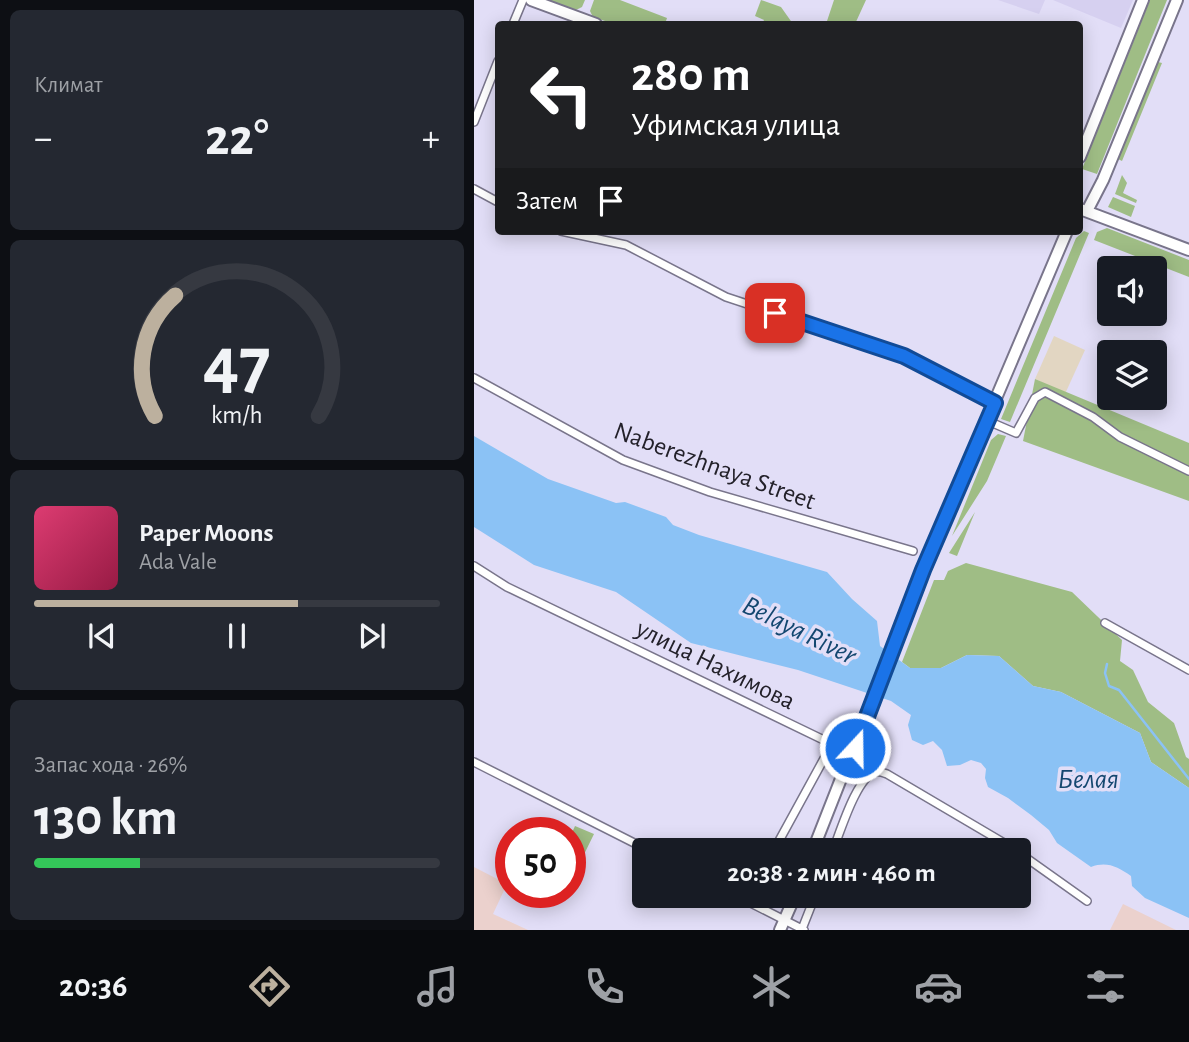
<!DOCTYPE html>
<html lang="ru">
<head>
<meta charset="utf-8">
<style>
  body { margin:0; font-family:"Alegreya Sans",sans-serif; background:#242831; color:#f1f3f6; height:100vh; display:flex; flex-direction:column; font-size:26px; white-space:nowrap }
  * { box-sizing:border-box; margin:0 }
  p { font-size:23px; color:#9ea1a6 }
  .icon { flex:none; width:38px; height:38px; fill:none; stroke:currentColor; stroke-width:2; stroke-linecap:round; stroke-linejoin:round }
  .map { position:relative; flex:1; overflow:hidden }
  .drawer { display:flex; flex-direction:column; gap:10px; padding:10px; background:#0d0f14; width:474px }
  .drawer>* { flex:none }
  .banner { position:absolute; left:21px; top:21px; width:588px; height:214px; border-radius:7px; box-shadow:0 4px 18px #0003; background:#202124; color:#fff; overflow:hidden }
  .buttons { position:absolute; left:623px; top:256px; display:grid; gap:14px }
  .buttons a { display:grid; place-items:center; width:70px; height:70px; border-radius:7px; background:#171b24; box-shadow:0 4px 18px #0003; font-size:35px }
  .speed { position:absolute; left:21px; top:817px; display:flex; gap:14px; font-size:35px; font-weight:700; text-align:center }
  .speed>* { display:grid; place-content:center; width:91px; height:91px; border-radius:50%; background:#171b24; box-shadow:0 4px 18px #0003; line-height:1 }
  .speed .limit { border:10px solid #d22; background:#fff; color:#111 }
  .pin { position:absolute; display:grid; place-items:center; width:60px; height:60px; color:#fff; margin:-30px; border-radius:14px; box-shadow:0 4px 10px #0006 }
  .me { position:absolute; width:77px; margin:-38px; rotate:21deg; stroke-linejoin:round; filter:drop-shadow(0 0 5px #0008) }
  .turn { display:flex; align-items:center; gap:24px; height:147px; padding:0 21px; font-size:32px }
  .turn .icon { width:91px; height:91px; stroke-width:2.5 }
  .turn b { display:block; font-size:49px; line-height:60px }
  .then { display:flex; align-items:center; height:66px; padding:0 21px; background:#0003; gap:14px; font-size:26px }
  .big { font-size:52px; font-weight:700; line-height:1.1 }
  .drawer .card { flex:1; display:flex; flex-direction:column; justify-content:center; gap:10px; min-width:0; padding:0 24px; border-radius:10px; background:#242831 }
  .drawer .dial { align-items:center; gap:0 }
  .dial svg { height:182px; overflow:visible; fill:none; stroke:#363941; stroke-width:7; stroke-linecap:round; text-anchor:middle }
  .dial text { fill:#f1f3f6; stroke:none }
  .song { display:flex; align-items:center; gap:21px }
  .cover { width:84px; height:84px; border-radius:10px; background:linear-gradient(135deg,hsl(340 70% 55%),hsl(340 70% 35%)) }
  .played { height:7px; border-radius:4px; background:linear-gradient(90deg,#bcb09e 65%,#363941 65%) }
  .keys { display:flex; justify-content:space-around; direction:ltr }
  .heat { display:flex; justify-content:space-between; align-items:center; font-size:38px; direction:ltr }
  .charge { height:10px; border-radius:5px; background:linear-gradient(90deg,#34c759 26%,#363941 0) }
  .trip { position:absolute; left:158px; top:838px; width:399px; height:70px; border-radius:7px; background:#171b24; box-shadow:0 4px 18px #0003; font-weight:700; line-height:70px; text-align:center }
  .dock { display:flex; height:112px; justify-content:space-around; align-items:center; background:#090b0e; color:#9ea1a6 }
  .dock .icon { width:49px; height:49px }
  .dock .selected { color:#bcb09e }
  .dock b { font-size:32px; color:#f1f3f6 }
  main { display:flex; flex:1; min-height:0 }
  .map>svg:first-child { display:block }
  .commercial { fill:#e2d6c2 }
  .industrial { fill:#ebd1cd }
  .built { fill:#d6d0f0 }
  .green { fill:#9fbd85 }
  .water { fill:#8bc2f5 }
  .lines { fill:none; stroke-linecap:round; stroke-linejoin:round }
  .stream { stroke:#8bc2f5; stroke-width:2.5 }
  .street-casing { stroke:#79758b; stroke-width:10 }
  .secondary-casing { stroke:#79758b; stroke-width:14 }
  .street { stroke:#fff; stroke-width:7 }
  .secondary { stroke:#fff; stroke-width:10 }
  .route-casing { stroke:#114b97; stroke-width:18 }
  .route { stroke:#1a73e8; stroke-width:12 }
  .labels { text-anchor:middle; stroke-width:7; stroke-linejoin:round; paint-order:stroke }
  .street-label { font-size:26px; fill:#23212a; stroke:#e2def7 }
  .water-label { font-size:28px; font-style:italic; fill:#144770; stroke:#e2def7 }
</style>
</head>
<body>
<main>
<section class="drawer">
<div class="card"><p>Климат</p>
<div class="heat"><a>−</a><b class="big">22°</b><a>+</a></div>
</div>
<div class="card dial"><svg viewBox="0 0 100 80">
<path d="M14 69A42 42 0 1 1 86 69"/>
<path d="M14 69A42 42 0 0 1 23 16" stroke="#bcb09e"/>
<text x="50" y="56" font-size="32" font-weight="700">47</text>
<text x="50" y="72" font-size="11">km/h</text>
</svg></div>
<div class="card">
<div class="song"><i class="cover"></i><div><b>Paper Moons</b><p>Ada Vale</p></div></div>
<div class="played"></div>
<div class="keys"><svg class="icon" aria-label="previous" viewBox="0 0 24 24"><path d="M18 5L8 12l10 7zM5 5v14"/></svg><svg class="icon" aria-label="pause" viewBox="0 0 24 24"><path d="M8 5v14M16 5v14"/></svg><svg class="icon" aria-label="next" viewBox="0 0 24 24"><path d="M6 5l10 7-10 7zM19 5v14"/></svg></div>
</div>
<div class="card"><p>Запас хода · 26%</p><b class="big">130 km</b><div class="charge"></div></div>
</section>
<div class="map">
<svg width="715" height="930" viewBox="0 0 715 930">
  <rect width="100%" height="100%" fill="#e2def7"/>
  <path class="commercial" d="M580,336l31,14 -20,44 -30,-15z"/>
  <path class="industrial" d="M0,867l33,17 -14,30 35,16h-54z
    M649,904l53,26h-66z"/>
  <path class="built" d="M524,0h47l-6,14z
    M579,0h80l-12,28z"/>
  <path class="green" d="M71,0h40l-3,7 -8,4z
    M120,0h26l47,18 -2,6h-51l-21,-7 -3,-6z
    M287,0l20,7 12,17h-31l2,-4 -9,-4z
    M360,0h32l-11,24h-29z
    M676,0h17l-70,174 -15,-5z
    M684,62l4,1 -40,98 -4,-2z
    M648,175l5,8 -4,10 14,7 -1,3 -21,-9z
    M639,197l22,9 -4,11 -23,-10z
    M633,228l82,32v17l-95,-37 3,-8z
    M610,231l5,2 -79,189 -9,-3 75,-181z
    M561,379l154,64v58l-166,-60z
    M524,434l8,2 -19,45 -35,55 39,-96z
    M501,512l-18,44 -8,-3z
    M492,563l106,29 50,48 -2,21 13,9 15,32 26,21 12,34 3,2v29l-38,-26 -11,-29 -79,-41 -28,-6 -34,-30 -32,-1 -26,13h-31l-8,-6 32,-82h10l4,-9z
    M101,826l19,8 -24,49v-46z"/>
  <path class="water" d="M0,436l74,43 68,24 9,-1 41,15 7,8 26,10 128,37 25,27 25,22 3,25 30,22h31l26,-13 32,1 34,30 28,6 79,41 11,29 38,26v130l-44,-20 -13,-12 -1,-10c-13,-9 -24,-15 -40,-9l-34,-24 -8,-13 -18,-15 -23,-17 -20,-11 -3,-9 1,-9 -5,-6 -10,-3 -11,5 -13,1 -5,-16 -9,-9 -10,4 -11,-5 -4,-15 3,-10 -20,-14 -93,-31 -107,-27 -75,-51 -82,-27 -60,-38z"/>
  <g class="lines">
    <path class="stream" d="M633,664l-2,9 4,13 10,4 70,89"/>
    <defs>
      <path id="street" d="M39,24l10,-24
        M0,122l24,-61
        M0,189l24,13
        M87,231l65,14 100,52 178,59 91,47
        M0,378l149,82 87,32 203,59
        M514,421l28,12 19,-35 10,-6 48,25 27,20 69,34
        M0,566l33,21 325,157 -58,106
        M631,623l84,47
        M0,762l174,88
        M359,850c7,-17 24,-75 43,-78 4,-1 8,1 11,2l129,76
        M544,852l69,49
        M263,896l67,34
        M328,929l13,-33"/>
      <path id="secondary" d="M57,0l65,24
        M606,157l63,-157
        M606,209l109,41
        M613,211l16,-31 74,-180
        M339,850l110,-280 144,-339
        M306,930l15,-34"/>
    </defs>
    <use href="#street" class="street-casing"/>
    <use href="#secondary" class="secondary-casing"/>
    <use href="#street" class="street"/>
    <use href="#secondary" class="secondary"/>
  </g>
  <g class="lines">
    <defs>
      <path id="route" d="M301,313l129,43 91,47 -72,167 -68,178"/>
    </defs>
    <use href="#route" class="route-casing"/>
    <use href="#route" class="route"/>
  </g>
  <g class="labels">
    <g class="street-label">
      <text transform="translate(241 465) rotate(20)" y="9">Naberezhnaya Street</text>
      <text transform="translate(242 664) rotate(26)" y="9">улица Нахимова</text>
    </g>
    <g class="water-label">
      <text transform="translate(326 629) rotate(26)" y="10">Belaya River</text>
      <text x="614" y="788">Белая</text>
    </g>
  </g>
</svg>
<div class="buttons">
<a><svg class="icon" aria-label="sound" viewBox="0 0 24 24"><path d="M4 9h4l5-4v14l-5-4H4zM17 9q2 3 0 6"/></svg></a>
<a><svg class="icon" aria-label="layers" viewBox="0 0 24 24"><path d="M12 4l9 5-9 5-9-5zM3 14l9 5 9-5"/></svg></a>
</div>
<div class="speed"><div class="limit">50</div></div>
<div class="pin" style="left:301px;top:313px;background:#d93025"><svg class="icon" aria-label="arrive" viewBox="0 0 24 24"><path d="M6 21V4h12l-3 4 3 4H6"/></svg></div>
<svg class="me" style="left:381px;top:748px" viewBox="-20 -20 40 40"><circle r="17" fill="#1a73e8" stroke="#fff" stroke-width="3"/><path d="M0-11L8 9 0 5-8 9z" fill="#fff"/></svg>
<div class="trip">20:38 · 2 мин · 460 m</div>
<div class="banner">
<div class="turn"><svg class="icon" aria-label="left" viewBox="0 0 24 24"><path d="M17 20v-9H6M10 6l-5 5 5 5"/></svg><div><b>280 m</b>Уфимская улица</div></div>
<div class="then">Затем<svg class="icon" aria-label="arrive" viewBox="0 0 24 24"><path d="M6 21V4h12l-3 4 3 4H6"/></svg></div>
</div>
</div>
</main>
<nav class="dock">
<b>20:36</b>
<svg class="icon selected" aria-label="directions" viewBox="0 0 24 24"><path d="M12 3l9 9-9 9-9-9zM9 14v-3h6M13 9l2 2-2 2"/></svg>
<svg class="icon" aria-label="music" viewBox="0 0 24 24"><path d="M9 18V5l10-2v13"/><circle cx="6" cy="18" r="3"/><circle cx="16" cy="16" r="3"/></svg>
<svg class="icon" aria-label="phone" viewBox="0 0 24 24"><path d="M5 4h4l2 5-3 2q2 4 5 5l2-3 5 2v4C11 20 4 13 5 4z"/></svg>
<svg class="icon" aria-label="climate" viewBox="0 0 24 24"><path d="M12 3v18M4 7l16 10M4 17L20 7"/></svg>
<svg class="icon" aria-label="car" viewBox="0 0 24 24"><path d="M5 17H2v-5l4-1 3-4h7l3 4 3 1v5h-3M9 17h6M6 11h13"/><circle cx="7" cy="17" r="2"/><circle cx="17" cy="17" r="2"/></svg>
<svg class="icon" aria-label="filters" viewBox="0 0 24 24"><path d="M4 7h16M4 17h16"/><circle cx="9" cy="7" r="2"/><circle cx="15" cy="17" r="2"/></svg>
</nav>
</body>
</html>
